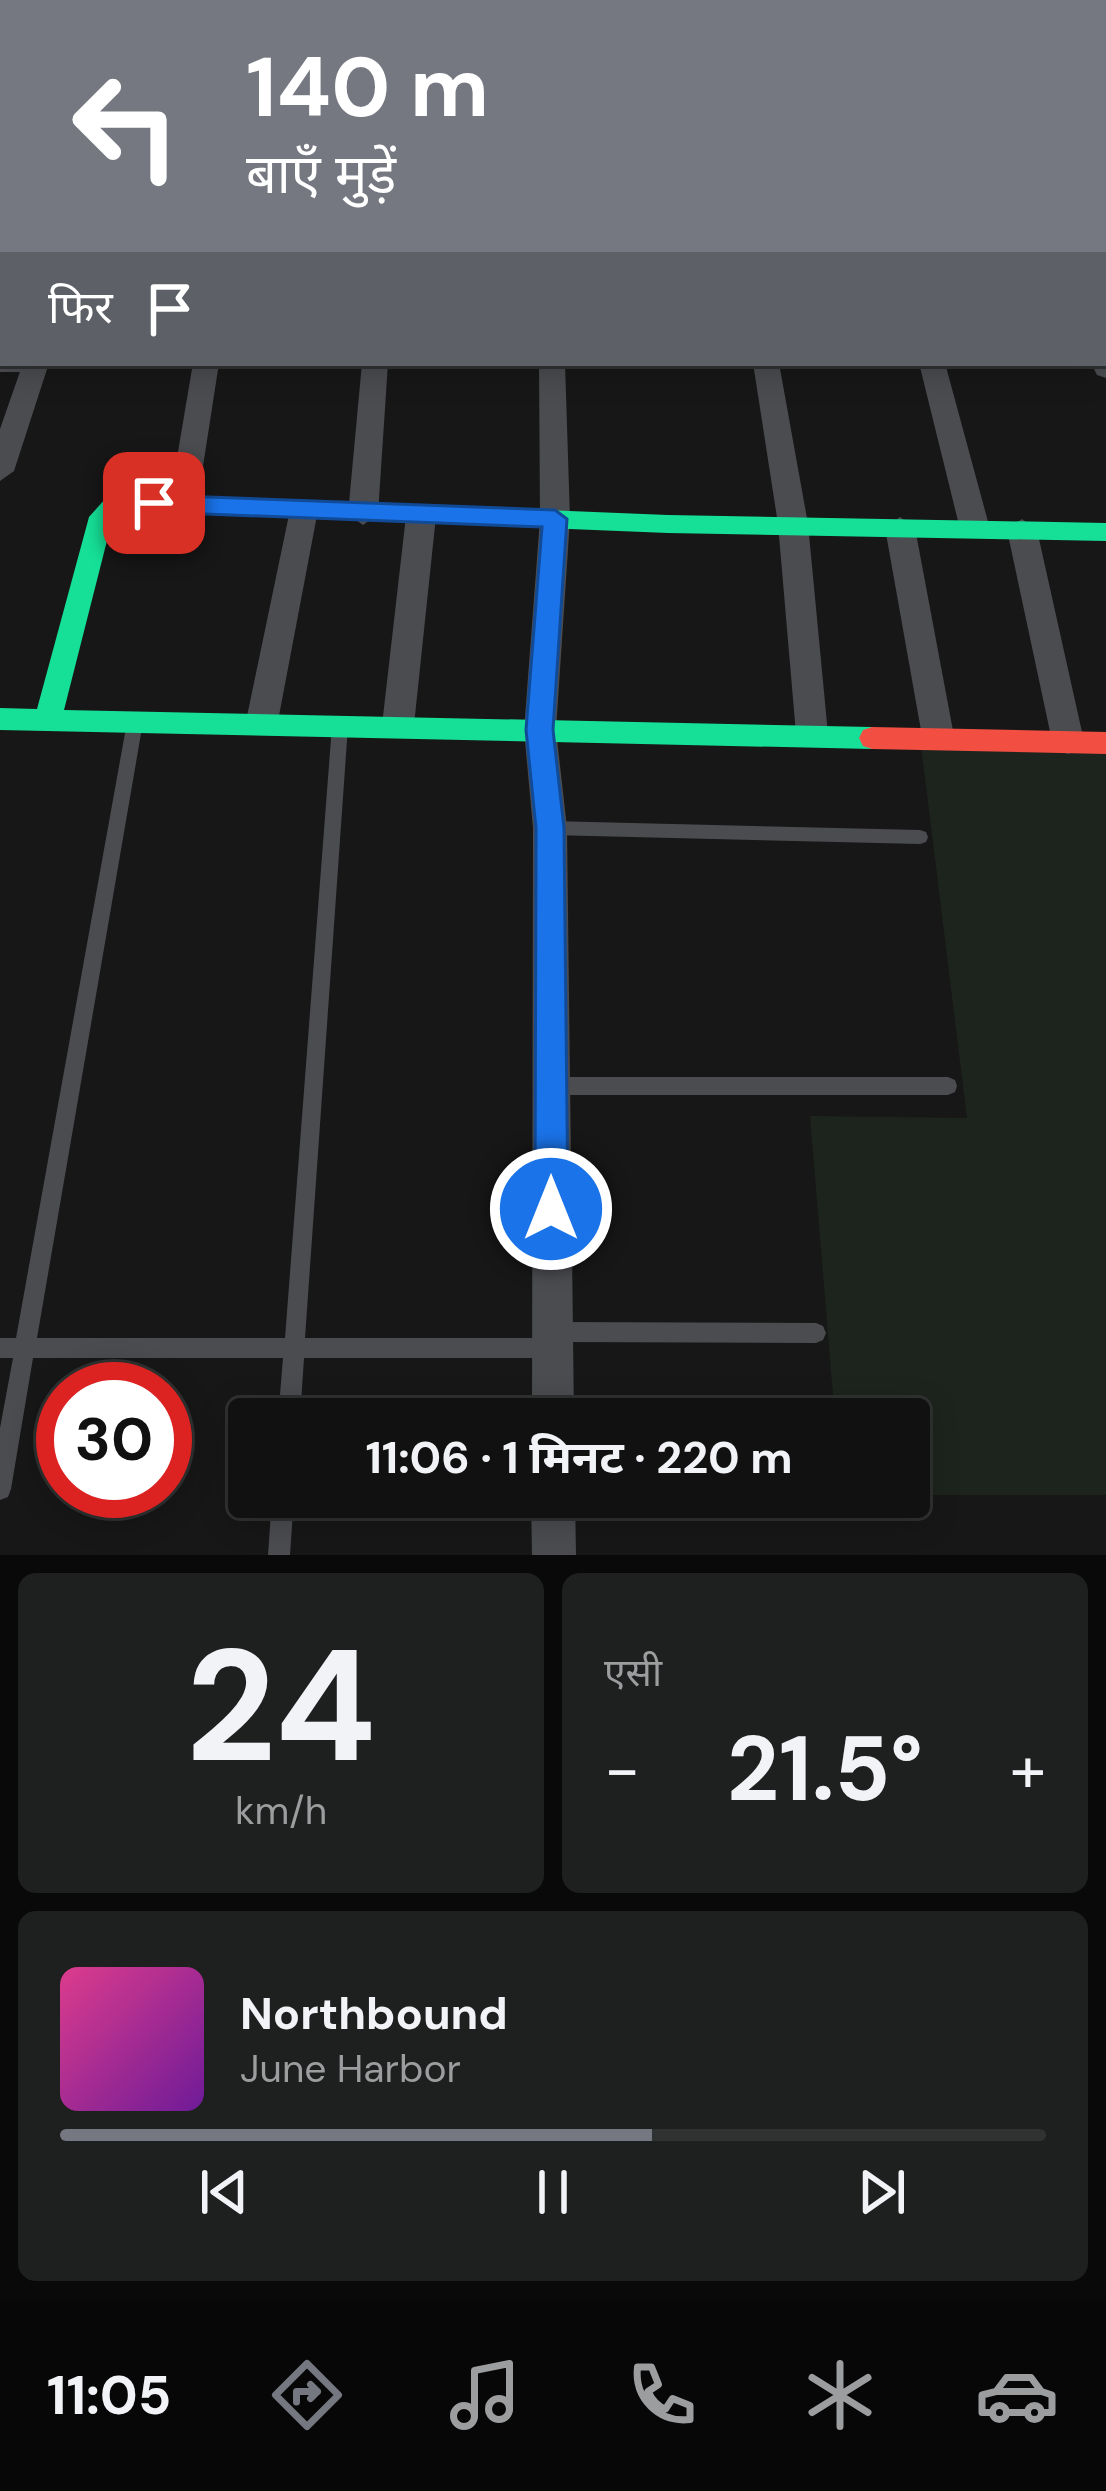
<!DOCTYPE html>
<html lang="hi">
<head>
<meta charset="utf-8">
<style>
  body { margin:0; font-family:"DM Sans","Noto Sans Devanagari",sans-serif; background:#1e1f1f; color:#f1f3f6; height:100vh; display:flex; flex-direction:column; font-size:45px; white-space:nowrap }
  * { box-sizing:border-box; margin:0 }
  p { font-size:39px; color:#9c9d9f }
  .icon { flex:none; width:66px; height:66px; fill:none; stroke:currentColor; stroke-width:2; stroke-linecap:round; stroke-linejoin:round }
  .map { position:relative; height:1555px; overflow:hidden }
  .drawer { display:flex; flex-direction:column; gap:18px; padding:18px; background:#090909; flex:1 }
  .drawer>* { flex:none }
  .guide { position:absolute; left:0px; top:0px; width:1107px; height:366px; box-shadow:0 6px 30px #0003,0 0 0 3px #303131; background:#757880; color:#fff; overflow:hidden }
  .speed { position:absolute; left:36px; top:1362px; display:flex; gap:24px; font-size:60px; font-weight:700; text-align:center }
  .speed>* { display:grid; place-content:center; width:156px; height:156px; border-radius:50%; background:#111; box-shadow:0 6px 30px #0003,0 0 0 3px #303131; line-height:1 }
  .speed .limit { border:18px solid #d22; background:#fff; color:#111 }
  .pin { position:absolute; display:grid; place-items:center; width:102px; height:102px; color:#fff; margin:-51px; border-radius:24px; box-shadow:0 6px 18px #0006 }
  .me { position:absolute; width:132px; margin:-66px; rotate:0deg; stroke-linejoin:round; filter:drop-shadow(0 0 9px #0008) }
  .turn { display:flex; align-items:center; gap:42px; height:252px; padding:0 48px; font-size:54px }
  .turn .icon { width:156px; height:156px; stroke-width:2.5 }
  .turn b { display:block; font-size:84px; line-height:102px }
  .then { display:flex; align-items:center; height:114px; padding:0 48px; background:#0003; gap:24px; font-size:45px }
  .big { font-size:90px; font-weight:700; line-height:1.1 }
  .drawer .card { flex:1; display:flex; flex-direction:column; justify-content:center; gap:18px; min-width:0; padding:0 42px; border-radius:18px; background:#1e1f1f }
  .drawer .dial { align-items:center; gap:0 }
  .dial b { font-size:156px; line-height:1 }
  .song { display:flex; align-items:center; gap:36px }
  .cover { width:144px; height:144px; border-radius:18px; background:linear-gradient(135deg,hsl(330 70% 55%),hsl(280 70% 35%)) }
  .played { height:12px; border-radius:6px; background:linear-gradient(90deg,#757880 60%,#303131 60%) }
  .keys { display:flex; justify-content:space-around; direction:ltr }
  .heat { display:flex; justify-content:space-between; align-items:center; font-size:66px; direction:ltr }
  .drawer .tiles { flex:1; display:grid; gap:18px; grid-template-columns:1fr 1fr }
  .card:last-child { grid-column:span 2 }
  .trip { position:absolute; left:228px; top:1398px; width:702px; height:120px; border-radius:12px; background:#111; box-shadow:0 6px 30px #0003,0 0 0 3px #303131; font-weight:700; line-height:120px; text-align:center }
  .tab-bar { display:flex; height:192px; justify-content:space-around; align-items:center; background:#070707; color:#9c9d9f }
  .tab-bar .icon { width:84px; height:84px }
  .tab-bar .current { color:#757880 }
  .tab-bar b { font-size:54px; color:#f1f3f6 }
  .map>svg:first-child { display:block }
  .green { fill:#1d241e }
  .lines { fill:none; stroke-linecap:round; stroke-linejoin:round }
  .lane { fill:#4b4c50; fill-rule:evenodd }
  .street { fill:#4b4c50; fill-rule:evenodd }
  .fast { fill:#16e098; fill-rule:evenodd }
  .jam { fill:#f24e42; fill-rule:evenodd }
  .route { fill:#1a73e8; stroke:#114b97; stroke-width:3 }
</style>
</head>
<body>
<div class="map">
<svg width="1106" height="1555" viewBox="0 0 1106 1555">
  <rect width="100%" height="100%" fill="#171717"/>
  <path class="green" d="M920,737l186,6v752h-197v-76h-74l-25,-303 157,2z"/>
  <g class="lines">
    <path class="lane" d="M0,170h3v8h-3z
      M0,362l37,1 5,4 -7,5h-35z
      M135,716l6,1 2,5 -106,616h248l47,-612 2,-5h12l2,5 -43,612h240l-2,-6 3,-7 7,-3 263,1 7,3 3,7 -3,7 -7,3 -257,-1 2,6 -3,7 -7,3h-247l-4,61h-22l5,-61h-250l-22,131 -3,8 -8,3v-72l13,-70h-13v-20h16l111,-616 2,-5z
      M550,821l370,9 6,2 2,5 -2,5 -6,2 -370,-9 -6,-2 -2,-5 2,-5z
      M552,1077h396l7,3 2,6 -2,6 -7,3h-396l-7,-3 -2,-6 2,-6z
      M272,1497h22l-4,58h-22z"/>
    <path class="street" d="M119,0h22l-23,3z
      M255,0h22l-23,3z
      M394,0h22v3h-22z
      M534,0h22v3h-22z
      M697,0h22v3h-22z
      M829,0h22l1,3h-22z
      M966,0h22l1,3h-22z
      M1042,0h22l1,3h-22z
      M1104,63h2v14h-2z
      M1104,124l2,1v18l-2,-1z
      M1104,354l2,1v23l-9,-3 -6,-12h13z
      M23,363h26l-35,108 -14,10v-52z
      M193,363h26l-22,142 -14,10 -14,-10z
      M362,363h26l-10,151 -15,11 -15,-11z
      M539,363h26l5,156 -14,211 11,98 7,591h-42l1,-591 -9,-98 16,-211z
      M753,363h26l29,161 20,210 -5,9 -11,4 -11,-4 -5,-9 -18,-210z
      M919,363h26l45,166 -5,8h-20l-5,-8z
      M304,499l14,11 -40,211 -5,9 -11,4 -11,-4 -5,-9 44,-211z
      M421,505l15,11 -22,209 -5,9 -11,4 -11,-4 -5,-9 24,-209z
      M900,517l15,11 39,208 -5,9 -11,4 -11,-4 -5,-9 -37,-208z
      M1022,519l15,11 47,211 -5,9 -11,4 -11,-4 -5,-9 -45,-211z
      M531,1497h44l1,58h-44z"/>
    <path class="fast" d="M124,493l544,22 438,8v18l-438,-8 -544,-22 -12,10 -48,189 808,17 9,3 4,8 -4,8 -9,3 -872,-19v-22l37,1 52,-192 17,-19z"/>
    <path class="jam" d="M872,727l234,5v22l-234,-5 -9,-3 -4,-8 4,-8z"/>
  </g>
  <path class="route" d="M154,495l401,15 12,9 -14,211 11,98 4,381 -5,11 -12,5 -11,-5 -5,-11 1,-381 -10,-98 16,-203 -388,-15 -12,-9z"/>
</svg>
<div class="speed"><div class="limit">30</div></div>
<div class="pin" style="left:154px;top:503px;background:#d93025"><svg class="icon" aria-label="arrive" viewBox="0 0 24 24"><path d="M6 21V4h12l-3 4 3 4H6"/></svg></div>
<svg class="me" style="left:551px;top:1209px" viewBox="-20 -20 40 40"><circle r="17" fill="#1a73e8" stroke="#fff" stroke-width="3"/><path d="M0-11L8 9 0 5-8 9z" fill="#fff"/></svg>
<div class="trip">11:06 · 1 मिनट · 220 m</div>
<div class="guide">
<div class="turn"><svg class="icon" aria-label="left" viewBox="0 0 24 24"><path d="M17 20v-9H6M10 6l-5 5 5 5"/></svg><div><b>140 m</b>बाएँ मुड़ें</div></div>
<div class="then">फिर<svg class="icon" aria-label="arrive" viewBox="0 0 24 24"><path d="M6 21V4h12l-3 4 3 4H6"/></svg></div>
</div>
</div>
<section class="drawer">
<div class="tiles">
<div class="card dial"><b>24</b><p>km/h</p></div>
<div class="card"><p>एसी</p>
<div class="heat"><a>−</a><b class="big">21.5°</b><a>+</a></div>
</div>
<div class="card">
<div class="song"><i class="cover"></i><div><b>Northbound</b><p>June Harbor</p></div></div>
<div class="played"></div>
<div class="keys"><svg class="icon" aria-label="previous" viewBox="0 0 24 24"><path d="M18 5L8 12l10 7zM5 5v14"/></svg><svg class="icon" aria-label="pause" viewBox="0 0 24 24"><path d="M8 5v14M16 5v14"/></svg><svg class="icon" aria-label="next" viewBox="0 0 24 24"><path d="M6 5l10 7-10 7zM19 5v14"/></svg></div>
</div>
</div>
</section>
<nav class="tab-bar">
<b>11:05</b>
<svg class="icon current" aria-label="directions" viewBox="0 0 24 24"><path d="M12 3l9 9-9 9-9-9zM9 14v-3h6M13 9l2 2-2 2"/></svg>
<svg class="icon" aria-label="music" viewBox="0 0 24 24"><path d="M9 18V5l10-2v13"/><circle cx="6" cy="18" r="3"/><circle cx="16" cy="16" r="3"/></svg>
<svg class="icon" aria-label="phone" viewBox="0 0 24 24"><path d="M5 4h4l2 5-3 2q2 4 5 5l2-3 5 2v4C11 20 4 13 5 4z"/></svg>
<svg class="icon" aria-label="climate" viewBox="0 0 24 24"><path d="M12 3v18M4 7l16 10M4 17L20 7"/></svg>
<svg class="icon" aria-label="car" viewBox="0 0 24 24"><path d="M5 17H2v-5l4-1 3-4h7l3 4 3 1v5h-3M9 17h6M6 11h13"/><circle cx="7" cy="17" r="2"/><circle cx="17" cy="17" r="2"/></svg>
</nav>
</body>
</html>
